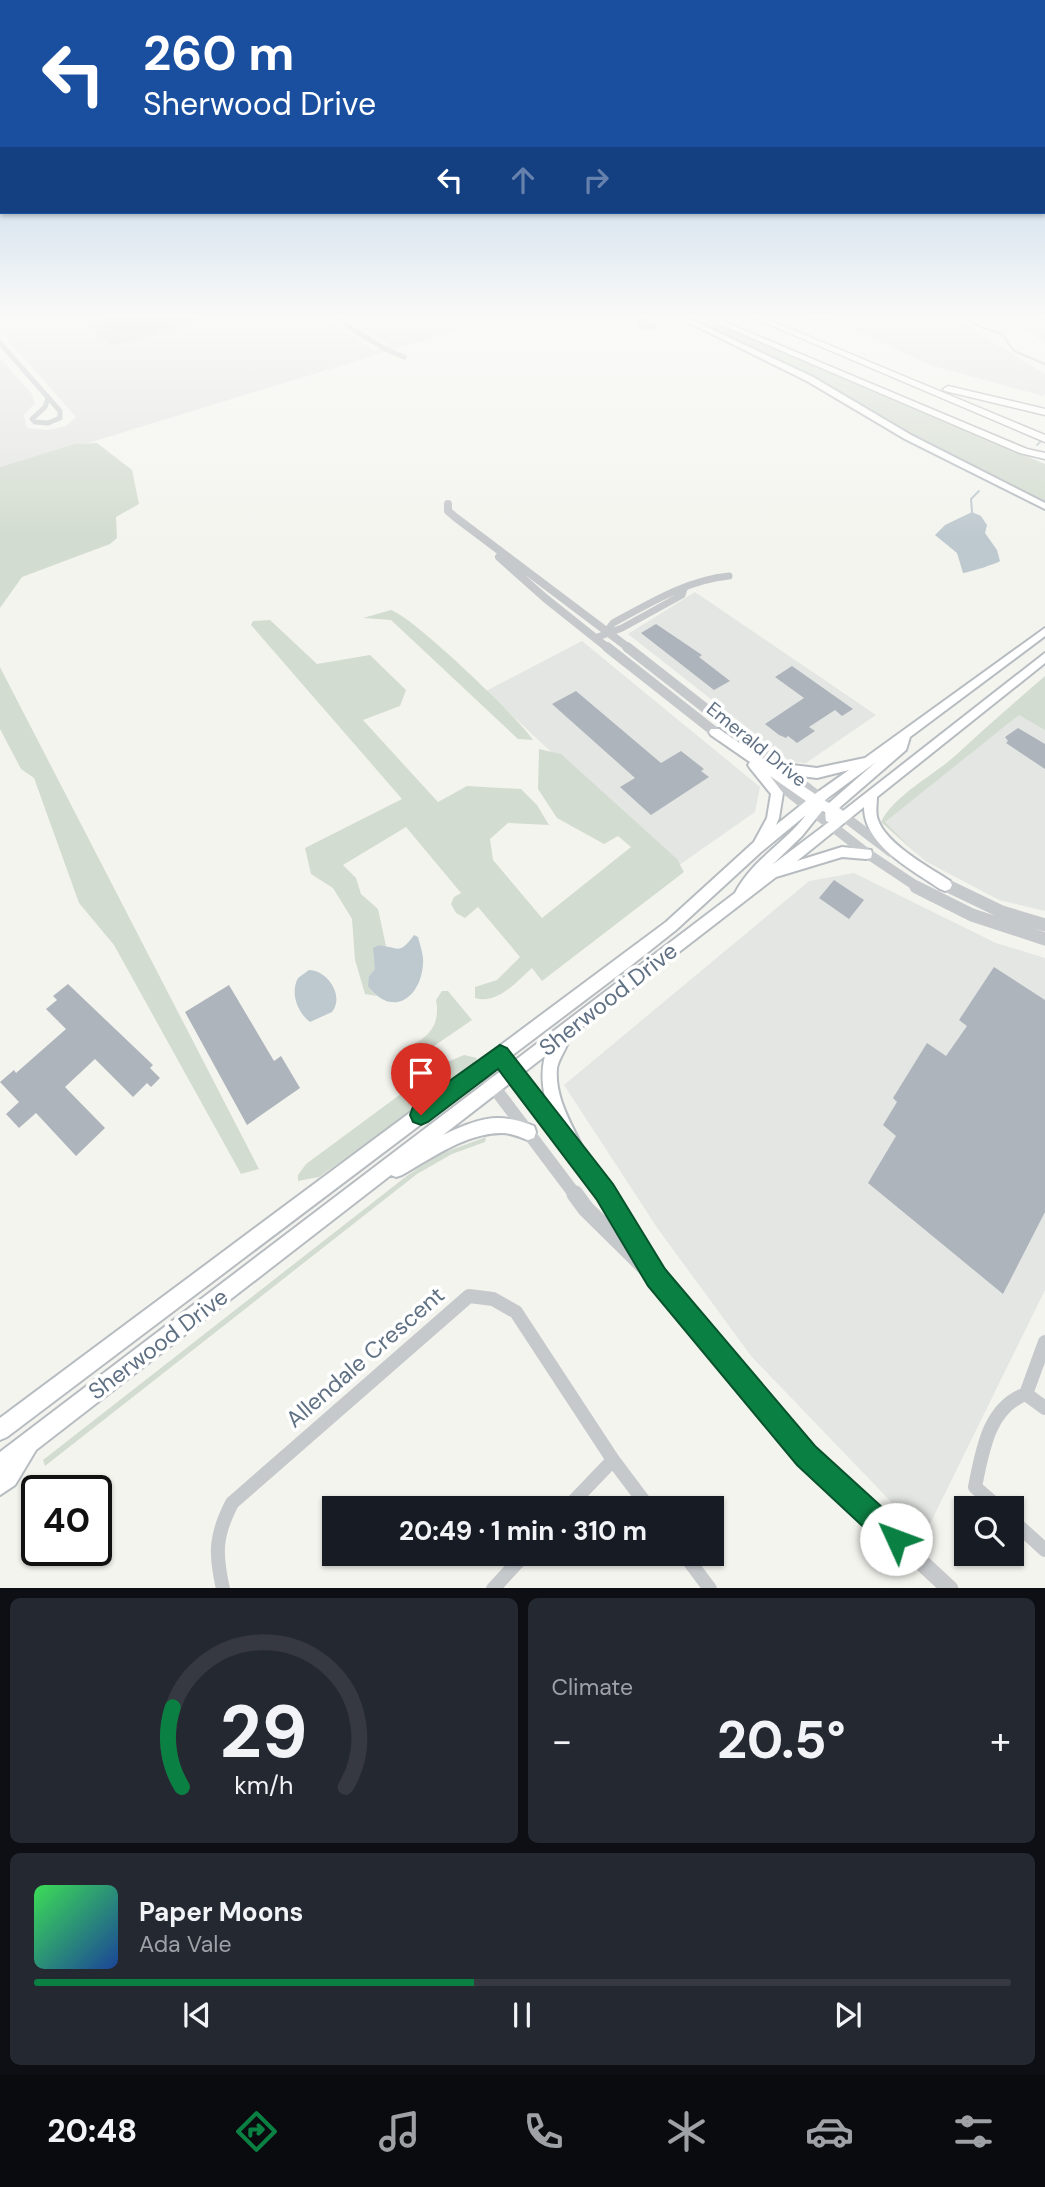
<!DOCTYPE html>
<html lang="en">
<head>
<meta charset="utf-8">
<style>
  body { margin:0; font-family:"DM Sans",sans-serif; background:#242831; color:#f1f3f6; height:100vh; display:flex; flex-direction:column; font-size:26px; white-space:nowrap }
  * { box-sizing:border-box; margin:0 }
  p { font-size:23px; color:#9ea1a6 }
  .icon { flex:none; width:38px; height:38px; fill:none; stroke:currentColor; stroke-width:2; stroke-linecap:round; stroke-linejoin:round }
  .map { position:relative; height:1588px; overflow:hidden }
  .details { display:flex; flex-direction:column; gap:10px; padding:10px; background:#0d0f14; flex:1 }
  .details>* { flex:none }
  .top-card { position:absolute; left:0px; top:0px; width:1046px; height:214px; box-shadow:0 2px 5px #0004; background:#1a4fa0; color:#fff; overflow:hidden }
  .fabs { position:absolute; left:954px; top:1496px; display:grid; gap:14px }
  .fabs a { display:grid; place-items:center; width:70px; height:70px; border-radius:0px; background:#171b24; box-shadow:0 2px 5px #0004; font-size:35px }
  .speed { position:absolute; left:21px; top:1475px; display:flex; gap:14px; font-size:35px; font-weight:700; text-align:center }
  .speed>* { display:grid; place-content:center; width:91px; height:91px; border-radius:50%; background:#171b24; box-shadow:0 2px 5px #0004; line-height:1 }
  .speed .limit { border:4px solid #111; border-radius:10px; background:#fff; color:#111 }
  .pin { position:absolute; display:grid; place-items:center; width:60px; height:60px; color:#fff; margin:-72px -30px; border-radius:50% 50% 50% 0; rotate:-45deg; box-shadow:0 0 7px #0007 }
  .pin .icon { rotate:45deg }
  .me { position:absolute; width:77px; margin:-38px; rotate:313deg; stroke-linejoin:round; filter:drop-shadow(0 0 5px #0008) }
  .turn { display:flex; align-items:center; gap:24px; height:147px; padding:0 28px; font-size:32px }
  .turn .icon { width:91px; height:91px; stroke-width:2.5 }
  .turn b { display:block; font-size:49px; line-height:60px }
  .lanes { display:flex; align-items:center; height:66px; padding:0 28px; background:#0003; justify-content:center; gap:35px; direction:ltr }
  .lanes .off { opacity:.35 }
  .big { font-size:52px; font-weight:700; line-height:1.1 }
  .details .widget { flex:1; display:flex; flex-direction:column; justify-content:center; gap:10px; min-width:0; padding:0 24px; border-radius:10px; background:#242831 }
  .details .dial { align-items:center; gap:0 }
  .dial svg { height:182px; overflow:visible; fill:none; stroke:#363941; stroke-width:7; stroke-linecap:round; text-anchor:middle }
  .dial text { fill:#f1f3f6; stroke:none }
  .song { display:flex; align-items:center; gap:21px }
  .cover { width:84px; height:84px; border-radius:10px; background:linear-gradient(135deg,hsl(130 70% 55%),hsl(220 70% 35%)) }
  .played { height:7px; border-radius:4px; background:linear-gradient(90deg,#0b8043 45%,#363941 45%) }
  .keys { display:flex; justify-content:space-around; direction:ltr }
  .heat { display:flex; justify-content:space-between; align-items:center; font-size:38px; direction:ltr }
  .details .tiles { flex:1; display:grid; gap:10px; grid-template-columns:1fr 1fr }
  .widget:last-child { grid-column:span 2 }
  .trip { position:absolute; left:322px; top:1496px; width:402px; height:70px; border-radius:0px; background:#171b24; box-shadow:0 2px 5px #0004; font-weight:700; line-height:70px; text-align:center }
  .tab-bar { display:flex; height:112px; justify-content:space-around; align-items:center; background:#090b0e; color:#9ea1a6 }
  .tab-bar .icon { width:49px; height:49px }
  .tab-bar .selected { color:#0b8043 }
  .tab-bar b { font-size:32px; color:#f1f3f6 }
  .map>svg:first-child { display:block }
  .built { fill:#e4e6e3 }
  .green { fill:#d3dcd0 }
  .water { fill:#bec9cf }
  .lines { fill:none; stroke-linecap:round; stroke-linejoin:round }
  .stream { stroke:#bec9cf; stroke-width:2 }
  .building { fill:#adb4bb }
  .secondary-casing { stroke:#b7bcc1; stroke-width:4 }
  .motorway-casing { stroke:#b7babd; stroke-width:3 }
  .minor-far2 { stroke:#c6c9cc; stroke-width:5 }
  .minor-far1 { stroke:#c6c9cc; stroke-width:7 }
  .minor { stroke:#c6c9cc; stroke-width:14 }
  .tertiary-far3 { stroke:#c6c9cc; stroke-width:8 }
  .tertiary-far2 { stroke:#c6c9cc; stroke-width:10 }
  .tertiary-far1 { stroke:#c6c9cc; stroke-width:13 }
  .tertiary { stroke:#c6c9cc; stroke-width:17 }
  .secondary { fill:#fff; fill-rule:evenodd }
  .motorway { fill:#fff; fill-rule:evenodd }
  .route { fill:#0b8043; stroke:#07532c; stroke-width:2 }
  .labels { text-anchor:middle; stroke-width:7; stroke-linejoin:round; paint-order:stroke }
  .street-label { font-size:19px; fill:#607184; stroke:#fff }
  .near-street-label { font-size:23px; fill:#607184; stroke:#fff }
</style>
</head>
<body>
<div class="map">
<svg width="1045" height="1589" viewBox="0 0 1045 1589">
  <rect width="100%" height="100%" fill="#f4f4ef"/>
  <path class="built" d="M0,315h77l34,31 122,-31h85l57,36 14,-7 -48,-29h165l-506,155v-112l31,35 4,10 -11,12 3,13 22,2 17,-4 10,-9 -76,-86z
    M861,315h88l96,59v19l-2,3 -113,-31 -90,-42z
    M1002,315h43v27z
    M695,592l181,123 -70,48 -15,-1 -163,-128z
    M582,641l178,146 -5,25 -80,56 -189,-177z
    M1020,714l25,16v181l-46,-11 -74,-39 -41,-39z
    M854,873l142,70 49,15v332l-121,246 -173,-180 -93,-127 -94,-144 245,-204z"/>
  <path class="green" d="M77,315h156l-122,31z
    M682,315h14l349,149v39c-123,-59 -240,-130 -363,-188z
    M97,443l35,27 7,34 -23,13 1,21 -7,6 -88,33 -22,31v-141l75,-23z
    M391,610c22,7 127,107 142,130l-15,-1 -127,-119 -28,-2z
    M270,620l47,44 53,-9 36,35 -6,16 -37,14 75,82 29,-16 54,3 16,16 12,20 -41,-2 -18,16 3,21 49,58 89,-71 -13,-11 -14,8 -47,-26 -19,-29 1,-40 22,5 116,105 7,13 -142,109 -10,-13c-15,13 -34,37 -57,30v-11l22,-7 23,-23 -42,-50 -13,11 -9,-5 -5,-9 3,-7 7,-4 -55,-66 -63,38 13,13 5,16 17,15 8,37 -7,-1 -4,24 -6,7 3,15 5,5 -12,-2 -10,-34 -3,-41 -19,-31 -22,-14 -6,-26 97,-49 -151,-174 2,-4z
    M0,667l2,4 257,498 -18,5 -127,-229 -35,-42 -45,-125 -13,-9 -21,-40z
    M1045,676v54l-26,-15 -134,107 33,33 -37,-33c12,-26 53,-47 75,-67 29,-27 59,-53 89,-79z
    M442,991h6l24,29 -54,37 -14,5 -1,-13c24,-10 38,-22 33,-49z
    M464,1055l13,3 -3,9 -155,110 -21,4v-6l8,-11 134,-99z
    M486,1137l-1,5 -33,12 -35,20 -372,292 -2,-6 365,-285 32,-21z"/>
  <path class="water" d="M95,315h117c-20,4 -81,25 -98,16 -6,-2 -8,-6 -10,-12z
    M972,512l9,4 6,9 -2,8 12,17 3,11c-4,3 -33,12 -37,12l-6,-20 -22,-18 10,-10z
    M414,935l4,2c2,8 6,18 5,27 -2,33 -30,55 -55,22l1,-10 6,-7 -2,-21 6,-3c21,3 20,10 35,-10z
    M309,970c18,0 36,26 23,42l-22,10c-13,-10 -20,-29 -12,-44z"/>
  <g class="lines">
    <path class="stream" d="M961,315l12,9 29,10 12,17 31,13
      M1037,445l4,-4
      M972,512l-1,-13 8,-8"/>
  </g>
  <path class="building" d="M656,624l46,31 -3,2 31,24 -16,9 -73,-57z
    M792,666l61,43 -11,7 -7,-6 -26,17 6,4 -18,12 -9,-7 -2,2 -7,-3 -14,-11 39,-26 -29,-21z
    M576,691l85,72 20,-12 23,18 -3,2 8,6 -58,38 -31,-28 15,-9 -83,-74z
    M1018,728l27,16v25l-39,-26 2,-2 -3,-4z
    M834,880l30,20 -15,19 -30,-21z
    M994,967l51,33v212l-42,82 -135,-111 28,-47 -13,-11 14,-23 -4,-4 34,-55 19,13 21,-30 -8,-6z
    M68,984l85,81 -3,3 10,10 -9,9 -4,-4 -14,14 -38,-38 -30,28 40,41 -29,28 -40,-43 -17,15 -13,-14 13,-12 -19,-20 14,-12 2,3 50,-44 -20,-20 11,-9 -4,-4z
    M229,985l45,76 7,-5 19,32 -53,37 -62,-113z"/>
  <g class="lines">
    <defs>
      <path id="secondary" d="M674,315h7l132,62 98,58 134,68v6l-140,-70 -98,-58z
        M1045,628v8l-135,101 -4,13 -67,58 4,3 202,-158v10l-168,134c0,7 -2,16 1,23 8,24 51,47 72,61l2,4 -2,4 -5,2 -5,-2c-27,-19 -76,-43 -76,-82l-67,54 45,-14 29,3 1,4 -1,4 -5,1 -24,-2 -66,20 -207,160c-1,11 -10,20 -12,31 -3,33 19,62 30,90l-2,6 -6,2 -6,-2c-16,-34 -38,-70 -28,-108l-102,79c35,-16 53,-24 91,-9l2,6 -2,6 -6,2c-8,-3 -17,-7 -26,-7 -36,0 -70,25 -100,42l-6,2 -5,-2 -355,275 -21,35 -15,10v-43l735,-559c17,-33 50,-50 71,-78l-45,37 -85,78 -43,34 -626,473 -7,3v-22l666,-496 88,-80 13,-24 4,-24 -21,-26 -2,-3 2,-3 -39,-27 -2,-3 2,-3h8l59,40 2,-3 4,-2 33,4 48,-10zM876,762l-47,41 -4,-2v-1zM849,770l-34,24 -30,-20 32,4zM770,776l36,25 -30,24 3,-7 4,-25zM822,811l3,1 1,9 3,1 -57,43 30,-29z"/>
      <path id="motorway" d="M698,315h10l319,134 18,4v6l-25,-6z
        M747,315h10l288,120v7z
        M948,386l97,23v6l-100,-24 -2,-2z"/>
    </defs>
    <use href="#secondary" class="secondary-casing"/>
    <use href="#motorway" class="motorway-casing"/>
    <path class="minor-far2" d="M330,315l55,34 19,8
      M802,315l20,4 21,-4
      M641,319l13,6v2h-13z
      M0,343l60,68v7l-12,5 -13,-1 -3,-3 13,-12 3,-9"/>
    <path class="minor-far1" d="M607,631l6,-8c37,-20 74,-43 116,-47
      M595,638l27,-10 60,-33 2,-6"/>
    <path class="minor" d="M1026,1394l19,-52
      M567,1508l46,-48
      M999,1508l-24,-21c7,-34 13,-80 51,-93l19,14
      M1012,1520l33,30
      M684,1554l26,35
      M223,1589c-8,-36 -8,-53 9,-86l237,-207 24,3 23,13 97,148 36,48
      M493,1589l32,-35"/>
    <path class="tertiary-far3" d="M448,504v7l7,6 175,132
      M499,557l46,41 64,51"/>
    <path class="tertiary-far2" d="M607,647l113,89
      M627,647l197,154
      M762,771l103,81 54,36
      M837,811l54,41
      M938,881l15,7"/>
    <path class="tertiary-far1" d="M916,887l56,28 73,24
      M950,887l52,25 43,13
      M500,1055l64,83
      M481,1070l95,126
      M576,1154l31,42"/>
    <path class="tertiary" d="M575,1194l11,15 70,69 150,177 144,134
      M606,1194l42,69"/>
    <use href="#secondary" class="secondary"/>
    <use href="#motorway" class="motorway"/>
  </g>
  <linearGradient id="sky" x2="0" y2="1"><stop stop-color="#97bcde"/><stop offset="0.59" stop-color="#fafaf8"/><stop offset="1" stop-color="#fafaf8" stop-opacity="0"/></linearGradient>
  <rect width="1045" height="537" fill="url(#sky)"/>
  <path class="route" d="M500,1045l7,3 106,136 52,85 150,177 91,83 4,10 -4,9 -10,4 -10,-4 -89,-83 -149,-179 -51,-86 -99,-131 -70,53 -7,3 -8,-3 -3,-7 3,-8z"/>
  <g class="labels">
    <g class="street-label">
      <text transform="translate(757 744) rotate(39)" y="7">Emerald Drive</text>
    </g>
    <g class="near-street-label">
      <text transform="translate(608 999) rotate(-38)" y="8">Sherwood Drive</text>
      <text transform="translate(158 1344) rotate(-37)" y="8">Sherwood Drive</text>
      <text transform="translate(365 1357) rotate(-41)" y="8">Allendale Crescent</text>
    </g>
  </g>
</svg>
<div class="fabs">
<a><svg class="icon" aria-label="search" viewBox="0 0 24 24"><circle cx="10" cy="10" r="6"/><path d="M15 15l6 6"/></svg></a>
</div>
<div class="speed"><div class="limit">40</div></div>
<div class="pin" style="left:421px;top:1115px;background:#d93025"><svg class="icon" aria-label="arrive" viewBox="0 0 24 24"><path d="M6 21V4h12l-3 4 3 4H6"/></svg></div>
<svg class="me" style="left:896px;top:1539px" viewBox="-20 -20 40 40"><circle r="19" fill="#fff"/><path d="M0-13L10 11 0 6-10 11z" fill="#0b8043"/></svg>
<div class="trip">20:49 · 1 min · 310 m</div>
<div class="top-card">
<div class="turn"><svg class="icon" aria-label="left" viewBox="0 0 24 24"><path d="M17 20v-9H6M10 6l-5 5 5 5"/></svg><div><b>260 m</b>Sherwood Drive</div></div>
<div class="lanes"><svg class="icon" aria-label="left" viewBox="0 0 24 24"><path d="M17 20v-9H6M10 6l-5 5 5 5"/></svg><svg class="icon off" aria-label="ahead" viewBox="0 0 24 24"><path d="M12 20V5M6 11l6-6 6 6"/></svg><svg class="icon off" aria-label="right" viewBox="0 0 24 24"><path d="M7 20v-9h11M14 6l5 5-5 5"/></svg></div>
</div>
</div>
<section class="details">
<div class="tiles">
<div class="widget dial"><svg viewBox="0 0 100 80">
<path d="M14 69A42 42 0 1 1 86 69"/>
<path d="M14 69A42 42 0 0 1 10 34" stroke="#0b8043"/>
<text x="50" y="56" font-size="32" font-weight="700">29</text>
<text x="50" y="72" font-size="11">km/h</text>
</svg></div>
<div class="widget"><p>Climate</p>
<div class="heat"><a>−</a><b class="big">20.5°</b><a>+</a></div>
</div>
<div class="widget">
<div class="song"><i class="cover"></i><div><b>Paper Moons</b><p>Ada Vale</p></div></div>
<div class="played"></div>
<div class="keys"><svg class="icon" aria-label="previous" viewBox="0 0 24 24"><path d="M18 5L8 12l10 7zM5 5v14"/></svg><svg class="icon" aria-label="pause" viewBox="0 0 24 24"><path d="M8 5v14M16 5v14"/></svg><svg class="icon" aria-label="next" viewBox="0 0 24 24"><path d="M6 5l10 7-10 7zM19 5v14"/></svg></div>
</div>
</div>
</section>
<nav class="tab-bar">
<b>20:48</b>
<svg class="icon selected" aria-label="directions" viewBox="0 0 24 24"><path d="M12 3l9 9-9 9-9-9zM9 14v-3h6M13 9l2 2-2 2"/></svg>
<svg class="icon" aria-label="music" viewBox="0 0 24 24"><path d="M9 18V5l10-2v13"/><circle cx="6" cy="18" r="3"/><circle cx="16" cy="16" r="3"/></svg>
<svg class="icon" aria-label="phone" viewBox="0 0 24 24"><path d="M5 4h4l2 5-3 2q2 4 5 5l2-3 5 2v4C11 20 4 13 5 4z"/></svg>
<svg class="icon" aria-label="climate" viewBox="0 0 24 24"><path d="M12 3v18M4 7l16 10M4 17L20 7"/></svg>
<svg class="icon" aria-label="car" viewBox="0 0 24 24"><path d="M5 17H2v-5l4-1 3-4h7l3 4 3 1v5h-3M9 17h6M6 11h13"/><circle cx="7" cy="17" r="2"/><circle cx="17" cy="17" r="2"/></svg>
<svg class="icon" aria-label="filters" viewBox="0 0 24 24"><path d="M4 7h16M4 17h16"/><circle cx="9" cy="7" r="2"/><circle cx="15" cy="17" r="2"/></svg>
</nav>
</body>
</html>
